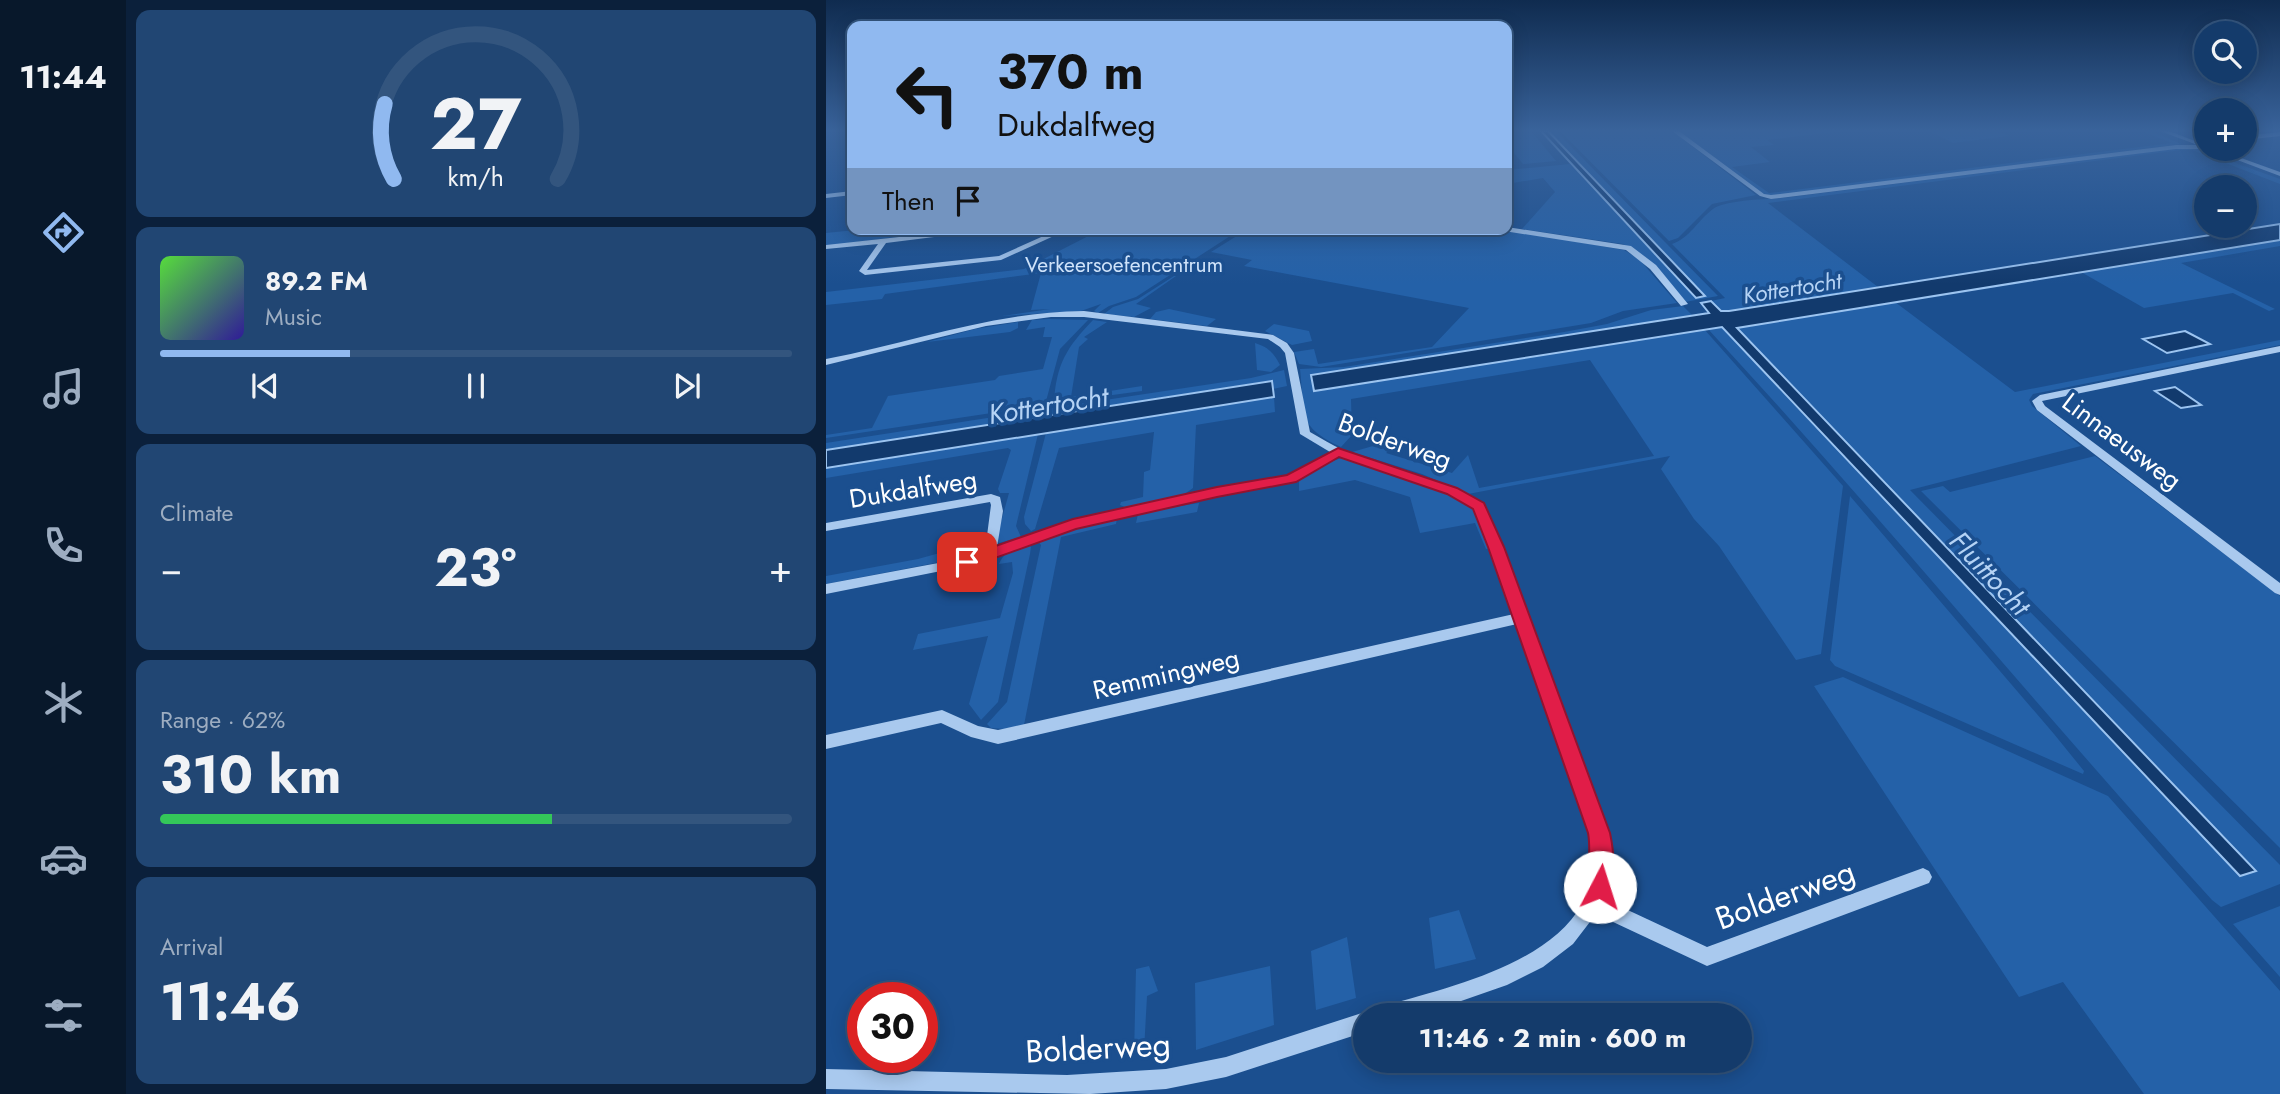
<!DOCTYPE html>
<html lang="en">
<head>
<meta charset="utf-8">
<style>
  body { margin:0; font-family:Jost,sans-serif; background:#214673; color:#f1f3f6; height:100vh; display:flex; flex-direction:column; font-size:26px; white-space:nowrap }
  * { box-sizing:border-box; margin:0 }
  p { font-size:23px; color:#9dadc1 }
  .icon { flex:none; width:38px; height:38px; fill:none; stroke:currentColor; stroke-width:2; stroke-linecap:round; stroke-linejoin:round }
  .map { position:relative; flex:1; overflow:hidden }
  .drawer { display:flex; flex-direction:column; gap:10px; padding:10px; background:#0b203b; width:700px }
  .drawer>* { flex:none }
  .top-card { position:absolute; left:21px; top:21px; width:665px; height:214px; border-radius:14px; box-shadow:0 4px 18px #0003,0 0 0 2px #33557e; background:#90b9f0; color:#111; overflow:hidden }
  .tools { position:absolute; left:1368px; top:21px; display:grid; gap:14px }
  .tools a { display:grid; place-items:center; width:63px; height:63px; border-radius:50%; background:#143b6b; box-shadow:0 4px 18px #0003,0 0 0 2px #33557e; font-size:35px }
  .speed { position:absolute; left:21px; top:982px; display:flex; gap:14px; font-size:35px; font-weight:700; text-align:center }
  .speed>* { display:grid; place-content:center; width:91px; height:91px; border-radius:50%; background:#143b6b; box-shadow:0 4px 18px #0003,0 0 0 2px #33557e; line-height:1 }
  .speed .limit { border:10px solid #d22; background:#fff; color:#111 }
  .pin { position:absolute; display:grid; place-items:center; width:60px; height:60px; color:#fff; margin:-30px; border-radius:14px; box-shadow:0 4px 10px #0006 }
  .me { position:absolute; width:77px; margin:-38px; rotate:5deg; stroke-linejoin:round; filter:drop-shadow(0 0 5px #0008) }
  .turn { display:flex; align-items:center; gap:24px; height:147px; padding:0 35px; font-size:32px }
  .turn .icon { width:91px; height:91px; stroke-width:2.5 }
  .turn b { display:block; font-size:49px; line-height:60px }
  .then { display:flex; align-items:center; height:66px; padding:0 35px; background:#0003; gap:14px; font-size:26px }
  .big { font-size:52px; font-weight:700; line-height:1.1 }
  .drawer .tile { flex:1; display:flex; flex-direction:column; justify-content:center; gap:10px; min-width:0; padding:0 24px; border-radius:14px; background:#214673 }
  .drawer .dial { align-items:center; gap:0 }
  .dial svg { height:182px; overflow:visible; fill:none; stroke:#33557e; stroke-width:7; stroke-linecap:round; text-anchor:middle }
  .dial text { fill:#f1f3f6; stroke:none }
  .song { display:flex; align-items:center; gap:21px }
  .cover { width:84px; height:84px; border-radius:10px; background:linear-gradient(135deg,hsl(110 70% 55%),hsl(250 70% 35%)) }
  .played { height:7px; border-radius:4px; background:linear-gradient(90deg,#90b9f0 30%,#33557e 30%) }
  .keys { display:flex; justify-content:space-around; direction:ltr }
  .heat { display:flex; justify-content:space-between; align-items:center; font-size:38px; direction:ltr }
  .charge { height:10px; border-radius:5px; background:linear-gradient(90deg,#34c759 62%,#33557e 0) }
  .trip { position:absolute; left:527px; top:1003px; width:399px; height:70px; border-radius:35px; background:#143b6b; box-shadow:0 4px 18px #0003,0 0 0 2px #33557e; font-weight:700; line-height:70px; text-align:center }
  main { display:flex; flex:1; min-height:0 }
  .tabs { display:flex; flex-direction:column; width:126px; justify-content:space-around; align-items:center; background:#08182b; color:#9dadc1 }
  .tabs .icon { width:49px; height:49px }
  .tabs .selected { color:#90b9f0 }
  .tabs b { font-size:32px; color:#f1f3f6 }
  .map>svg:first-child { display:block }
  .green { fill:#2461a8 }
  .water { fill:#123a6d; stroke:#9cc4f0; stroke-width:2 }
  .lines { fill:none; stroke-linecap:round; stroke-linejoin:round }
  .minor { fill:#a9c9ee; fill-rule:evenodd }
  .route { fill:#e11d48; stroke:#92132f; stroke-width:2 }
  .labels { text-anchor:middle; stroke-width:7; stroke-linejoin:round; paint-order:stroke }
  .far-park-label { font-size:21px; fill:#cfe3fa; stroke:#1b4f8f }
  .far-water-label { font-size:23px; font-style:italic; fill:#b5d3f5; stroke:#1b4f8f }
  .street-label { font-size:26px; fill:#fff; stroke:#1b4f8f }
  .water-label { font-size:28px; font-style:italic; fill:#b5d3f5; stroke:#1b4f8f }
  .near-street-label { font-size:32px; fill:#fff; stroke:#1b4f8f }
</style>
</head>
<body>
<main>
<nav class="tabs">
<b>11:44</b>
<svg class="icon selected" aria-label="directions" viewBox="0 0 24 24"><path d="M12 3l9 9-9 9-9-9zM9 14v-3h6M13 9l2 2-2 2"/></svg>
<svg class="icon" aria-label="music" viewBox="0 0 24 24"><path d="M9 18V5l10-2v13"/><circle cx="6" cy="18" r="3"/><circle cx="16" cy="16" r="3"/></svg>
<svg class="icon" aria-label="phone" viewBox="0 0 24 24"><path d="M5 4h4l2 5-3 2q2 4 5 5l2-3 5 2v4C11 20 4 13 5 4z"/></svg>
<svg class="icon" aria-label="climate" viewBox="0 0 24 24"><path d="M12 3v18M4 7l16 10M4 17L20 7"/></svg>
<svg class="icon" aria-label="car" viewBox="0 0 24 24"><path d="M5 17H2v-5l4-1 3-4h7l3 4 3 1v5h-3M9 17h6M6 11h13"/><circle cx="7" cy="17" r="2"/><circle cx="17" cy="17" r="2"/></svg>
<svg class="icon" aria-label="filters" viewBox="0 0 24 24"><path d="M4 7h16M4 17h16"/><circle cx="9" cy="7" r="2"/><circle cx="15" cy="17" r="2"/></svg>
</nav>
<section class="drawer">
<div class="tile dial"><svg viewBox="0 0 100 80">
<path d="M14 69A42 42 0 1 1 86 69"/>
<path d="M14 69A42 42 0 0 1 10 36" stroke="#90b9f0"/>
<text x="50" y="56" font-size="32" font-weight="700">27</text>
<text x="50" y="72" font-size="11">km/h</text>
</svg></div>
<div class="tile">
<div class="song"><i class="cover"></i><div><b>89.2 FM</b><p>Music</p></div></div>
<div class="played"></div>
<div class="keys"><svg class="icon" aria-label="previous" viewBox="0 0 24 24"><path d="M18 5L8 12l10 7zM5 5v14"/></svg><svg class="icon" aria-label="pause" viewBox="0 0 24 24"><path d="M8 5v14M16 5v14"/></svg><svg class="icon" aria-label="next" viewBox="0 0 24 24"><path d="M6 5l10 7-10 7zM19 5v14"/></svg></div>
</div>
<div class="tile"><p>Climate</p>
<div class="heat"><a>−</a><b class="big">23°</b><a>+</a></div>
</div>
<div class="tile"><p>Range · 62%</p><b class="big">310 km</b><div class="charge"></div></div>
<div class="tile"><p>Arrival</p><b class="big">11:46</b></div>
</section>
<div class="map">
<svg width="1454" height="1094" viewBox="0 0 1454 1094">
  <rect width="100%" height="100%" fill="#1b4f8f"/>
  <path class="green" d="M681,131h24l25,30 -33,3 -16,-20z
    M722,131h8l162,165 -33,6 -47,-49 -15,-9 -101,-15 33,-37 -12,-14 -36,6v-14l63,-6 126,134 9,-2z
    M734,131h112l84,64 -44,9 -34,34 -9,3z
    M853,131h164l-76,9 7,5 -23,2 19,15 -38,5 37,26 403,-50 -31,-12h10l30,13 -408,52 -9,-1z
    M1103,131h69l11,5 -56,7z
    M1347,149h23l84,30v5l-88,-34h-11l-413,53 110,84 -157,25 -10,-11 14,-3 -53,-54c18,-6 26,-24 41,-35 11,-9 55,-10 70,-11z
    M39,229h71l-2,3 -108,14v-13z
    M276,229h139l-105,68 -27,9 -11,7 -4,-2 7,-7 -20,7 -79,5 48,-7 -19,1 10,-37 -156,21 -3,5 -56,6v-13l198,-23z
    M422,229h250l63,10 63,11 15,9 38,44 -54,8 -32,12 -270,44 -22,-3 -5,-12 20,-3 4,15 114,-17 37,-39 -225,-42 8,-6 -41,-8z
    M1454,240v6l-99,17 94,46 -6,2 -36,-18 -89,15 -63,-36z
    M348,276h2l-40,28 15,4 -17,9 -30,-3 9,-7 25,-8z
    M1069,302l120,90 265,-52v5l-247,49 -4,6 3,6 49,40 -171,44 370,375v19l-59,23 -9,-7c-171,-188 -332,-385 -504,-571l14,-2 31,32 488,517 14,-5 -518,-543z
    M857,306l9,9 -381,61 4,15 389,-62 139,157 -22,168 -25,6 -77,-114 -25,-27 -33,-50 9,-13 -202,38 -46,-20 -70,-22 35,-10 10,2 -11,9 66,20 16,-18 11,33 175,-32 -64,-96 -239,39 1,36 -11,12c-45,-21 -36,-33 -41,-78l44,-2 220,-35 43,-8 44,-14z
    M343,309l47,10 -9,7 -57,-7 6,-7z
    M223,319l39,1 -28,29 -15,56 -219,33v-3l46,-7 16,-32 107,-16 4,-4 44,-7 9,-32h-9l2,-10 -19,3 6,-10z
    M267,320l14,2 -23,15 4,2 -9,8 -8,50 71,-11v5l-88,12c2,-39 13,-56 39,-83z
    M192,322v6l-8,4 -83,10 48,-13z
    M448,324l35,7 3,10 -20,4 -27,-14z
    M429,343c13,4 19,10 25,22l-9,7 -14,-2z
    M458,370l3,16 -14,3 -1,-8h-5l-217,34 2,-7 199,-30z
    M448,397l1,15 -79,13 -3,63 -14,10 -54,9 -5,-2 1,-3 22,-5 1,-25 6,-2 4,-38 -95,16 -24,81 -4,2 -6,-7 -1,-7 22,-84z
    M219,409l-2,7 -217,34v-7z
    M212,434l-22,92 5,11 -22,6 -3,-3 13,-47h-9l-2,-4 13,-39 -3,-2 -182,30v-10z
    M1269,456l185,140v252l-359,-357 22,-5 7,6z
    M515,458c27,5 109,30 129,47 13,10 18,28 24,43l-8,1 -11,-26 -55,10 -10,-36 -55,-17 -56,11v-10l29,-18z
    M1024,496l204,238 30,37 -1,3 -248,-108 -5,-6z
    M373,503l-2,9 -61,11 2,-9 4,-2z
    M291,518l-1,6 -55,13 -37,188 -19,4 -14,-1 -4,-4 20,-22 34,-157 -4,-5 35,-14z
    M200,543l5,4 -1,7 -32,148 -17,18 -12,-16 19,-68 -75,14 5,-16 82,-16 13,-45 -1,-11 -13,2c5,-13 16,-15 27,-21z
    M146,544l8,1 -5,6 -19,8 -130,25v-8l92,-17z
    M1017,677l265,119 172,195v103h-136l-81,-112 -44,15 -205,-311z
    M1454,906v71l-47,-53z
    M633,910l17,49 -41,10 -6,-51z
    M521,937l9,61 -40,12 -5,-59z
    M323,966l9,25 -11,5 -3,55 10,-2v8l-20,-2 2,-86z
    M444,966l4,59 -78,25 -1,-67z"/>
  <path class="water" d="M715,131h7l157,165 -9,2z
    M1454,224v16l-543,88 519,543 -16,5 -518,-549 -408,64 -3,-16 398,-62 -8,-10 10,-2 10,10h8z
    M1359,331l25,13 -43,9 -24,-14z
    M446,381l2,16 -448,71v-18z
    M1349,387l26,18 -20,3 -26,-17z"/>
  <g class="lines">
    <path class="minor" d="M846,131h7l85,63 7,1 405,-50h31v4h-31l-405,50 -11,-3z
      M1334,131h9l31,12 -5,1z
      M1454,132v4l-35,4v-4z
      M1382,149h8l64,23v4z
      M26,191v4l-26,3v-4z
      M681,227l124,19 25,19 32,39 -7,2 -31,-37 -24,-19 -122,-19z
      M146,229h26l-112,14 -19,27 132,-14 49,-22 -16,-5 18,1 6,5 -55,25 -136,15 -6,-4 19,-27 -52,5v-4z
      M258,311l189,24 14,8 7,10 16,79c11,6 22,13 33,18 45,19 108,27 144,59l120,324 3,42 -8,23 105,49 216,-79 6,3 3,6 -3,6 -222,83 -111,-52 -23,30 -30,23 -36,18 -86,30h-44l3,-7 7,-3c61,-17 162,-41 195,-101 12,-21 11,-45 9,-68 -2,-20 -16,-46 -23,-66 -17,-49 -34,-97 -51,-146l-519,120 -27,-7 -30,-14 -115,26v-14l116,-25 36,16 20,4 516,-116 -36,-100 -12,-11 -18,-9 -109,-38 -44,25 -78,15 -142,32 -109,38 -140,28v-10l139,-26 20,-7 6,-46 -1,-3 -164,29v-8l165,-29 9,3 3,14 -6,36 76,-26 144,-33 71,-12 42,-24 -30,-18 -15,-81 -5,-6 -12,-8 -184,-22h-33l-65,9 -160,39v-6c89,-17 166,-47 258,-48z
      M1454,346v6l-238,49 3,5 235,177v12l-5,-2 -238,-183 -5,-9 8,-6z
      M539,1012l7,3h-7v17l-139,45 -60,12 -76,5 -264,-5v-20l241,6 99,-6 60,-12z"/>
  </g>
  <linearGradient id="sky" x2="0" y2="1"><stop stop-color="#0f2b4f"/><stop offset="0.46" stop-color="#39639b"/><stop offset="1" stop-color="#39639b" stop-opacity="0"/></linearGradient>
  <rect width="1454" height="284" fill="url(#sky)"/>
  <path class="route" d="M512,448l119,40 27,15 20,44 106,286c4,19 6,43 -2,62l-8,3 -8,-3c-7,-16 0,-42 -4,-62l-100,-286 -15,-38 -26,-15 -108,-37 -43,25 -79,15 -141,32 -109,39 -9,-6 3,-4 112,-39 144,-32 70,-12z"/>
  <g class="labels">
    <g class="far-park-label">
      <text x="298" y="272">Verkeersoefencentrum</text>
    </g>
    <g class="far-water-label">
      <text transform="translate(966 288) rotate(-9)" y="8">Kottertocht</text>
    </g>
    <g class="street-label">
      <text transform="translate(569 441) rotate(20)" y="9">Bolderweg</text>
      <text transform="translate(1296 441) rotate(37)" y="9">Linnaeusweg</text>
      <text transform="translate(87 489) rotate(-9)" y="9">Dukdalfweg</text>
      <text transform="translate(340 674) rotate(-13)" y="9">Remmingweg</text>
    </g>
    <g class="water-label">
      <text transform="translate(222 405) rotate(-9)" y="10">Kottertocht</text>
      <text transform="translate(1164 573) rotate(47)" y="10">Fluittocht</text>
    </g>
    <g class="near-street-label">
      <text transform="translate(959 895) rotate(-20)" y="11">Bolderweg</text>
      <text transform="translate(272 1048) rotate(-3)" y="11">Bolderweg</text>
    </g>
  </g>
</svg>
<div class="tools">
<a><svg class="icon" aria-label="search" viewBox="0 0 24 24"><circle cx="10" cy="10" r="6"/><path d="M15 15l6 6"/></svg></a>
<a>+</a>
<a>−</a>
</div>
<div class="speed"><div class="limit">30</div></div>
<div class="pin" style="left:141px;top:562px;background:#d93025"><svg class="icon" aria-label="arrive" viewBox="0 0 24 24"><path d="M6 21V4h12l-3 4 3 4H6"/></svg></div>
<svg class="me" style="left:774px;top:887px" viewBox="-20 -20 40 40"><circle r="19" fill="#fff"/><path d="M0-13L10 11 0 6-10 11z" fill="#e11d48"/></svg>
<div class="trip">11:46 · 2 min · 600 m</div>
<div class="top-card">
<div class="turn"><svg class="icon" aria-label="left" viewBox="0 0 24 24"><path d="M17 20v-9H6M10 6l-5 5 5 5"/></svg><div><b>370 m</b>Dukdalfweg</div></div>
<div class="then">Then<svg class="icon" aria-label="arrive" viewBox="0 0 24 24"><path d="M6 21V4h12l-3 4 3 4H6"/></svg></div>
</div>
</div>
</main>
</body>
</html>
